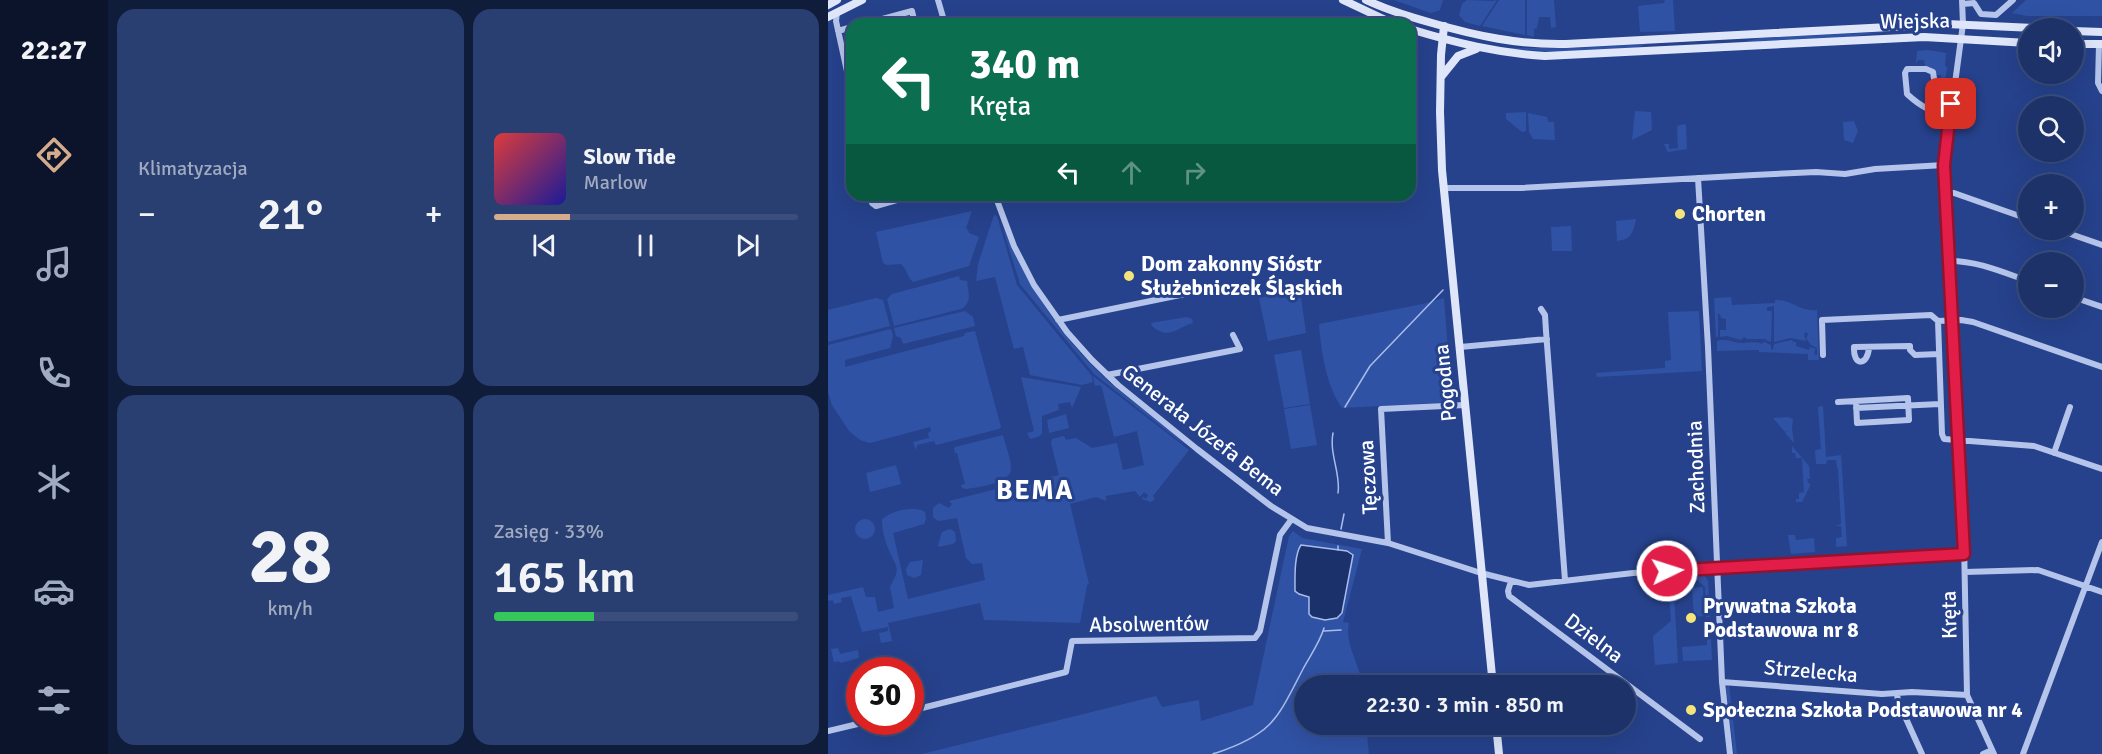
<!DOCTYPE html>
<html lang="pl">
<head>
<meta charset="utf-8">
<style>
  body { margin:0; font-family:Signika,sans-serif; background:#293e71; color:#f1f3f6; height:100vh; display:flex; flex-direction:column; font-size:22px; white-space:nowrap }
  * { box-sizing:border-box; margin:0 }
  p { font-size:20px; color:#a0aac0 }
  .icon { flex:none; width:33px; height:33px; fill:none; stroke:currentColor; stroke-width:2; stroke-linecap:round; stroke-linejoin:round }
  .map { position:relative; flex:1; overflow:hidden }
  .panel { display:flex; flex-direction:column; gap:9px; padding:9px; background:#0f1c3a; width:720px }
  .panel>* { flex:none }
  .top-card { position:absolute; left:18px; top:18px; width:570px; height:183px; border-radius:18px; box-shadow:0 6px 24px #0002,0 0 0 2px #3a4d7d; background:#0b6e4f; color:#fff; overflow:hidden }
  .controls { position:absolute; left:1190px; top:18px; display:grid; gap:12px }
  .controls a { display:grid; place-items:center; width:66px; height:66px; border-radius:50%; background:#1c3269; box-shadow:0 6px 24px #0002,0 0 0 2px #3a4d7d; font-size:30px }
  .speed { position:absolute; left:18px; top:657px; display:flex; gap:12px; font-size:30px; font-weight:700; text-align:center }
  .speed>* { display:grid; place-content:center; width:78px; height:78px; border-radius:50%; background:#1c3269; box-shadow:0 6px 24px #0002,0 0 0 2px #3a4d7d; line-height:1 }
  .speed .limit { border:9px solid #d22; background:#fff; color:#111 }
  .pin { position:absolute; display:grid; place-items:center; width:51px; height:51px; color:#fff; margin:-26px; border-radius:12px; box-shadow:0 3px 9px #0006 }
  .me { position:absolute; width:66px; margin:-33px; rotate:86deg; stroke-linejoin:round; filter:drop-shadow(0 0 4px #0008) }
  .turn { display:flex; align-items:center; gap:21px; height:126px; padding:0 24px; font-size:27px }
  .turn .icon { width:78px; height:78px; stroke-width:2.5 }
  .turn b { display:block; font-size:42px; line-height:51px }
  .lanes { display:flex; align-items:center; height:57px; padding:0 24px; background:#0003; justify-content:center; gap:30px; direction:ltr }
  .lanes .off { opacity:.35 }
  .big { font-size:45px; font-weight:600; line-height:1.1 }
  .panel .card { flex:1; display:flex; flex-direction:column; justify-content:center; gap:9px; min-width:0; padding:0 21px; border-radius:18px; background:#293e71 }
  .panel .dial { align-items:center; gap:0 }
  .dial b { font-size:78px; line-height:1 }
  .song { display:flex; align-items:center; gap:18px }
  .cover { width:72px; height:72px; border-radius:9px; background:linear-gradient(135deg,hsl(0 70% 55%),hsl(240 70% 35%)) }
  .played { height:6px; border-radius:3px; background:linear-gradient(90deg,#d6ab8b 25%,#3a4d7d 25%) }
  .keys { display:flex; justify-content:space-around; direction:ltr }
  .heat { display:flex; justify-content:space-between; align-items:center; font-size:33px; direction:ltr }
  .charge { height:9px; border-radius:4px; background:linear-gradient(90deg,#34c759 33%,#3a4d7d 0) }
  .panel .tiles { flex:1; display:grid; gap:9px; grid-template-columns:repeat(2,1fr) }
  .trip { position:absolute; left:466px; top:675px; width:342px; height:60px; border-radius:30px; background:#1c3269; box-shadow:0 6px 24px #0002,0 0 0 2px #3a4d7d; font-weight:600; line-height:60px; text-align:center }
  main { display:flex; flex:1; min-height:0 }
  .tabs { display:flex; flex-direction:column; width:108px; justify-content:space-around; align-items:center; background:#0b142a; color:#a0aac0 }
  .tabs .icon { width:42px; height:42px }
  .tabs .selected { color:#d6ab8b }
  .tabs b { font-size:27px; color:#f1f3f6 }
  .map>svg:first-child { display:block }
  .green { fill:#3052a4 }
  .water { fill:#1b316c; stroke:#a9bdeb; stroke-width:1.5 }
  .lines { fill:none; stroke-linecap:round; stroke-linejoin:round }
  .stream { stroke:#a9bdeb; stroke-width:1.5 }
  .street { stroke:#b5c4ea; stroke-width:6 }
  .secondary { stroke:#dfe6f9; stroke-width:8 }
  .route-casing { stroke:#92132f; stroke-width:15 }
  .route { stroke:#e11d48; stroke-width:10 }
  .poi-dot { fill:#f4e479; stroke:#26428c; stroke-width:2 }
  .labels { text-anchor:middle; stroke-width:6; stroke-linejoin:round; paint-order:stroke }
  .street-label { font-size:21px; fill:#fff; stroke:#26428c }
  .poi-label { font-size:21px; font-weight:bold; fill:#fff; stroke:#26428c; text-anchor:start }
  .district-label { font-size:27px; font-weight:bold; letter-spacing:1.5px; fill:#fff; stroke:#26428c }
</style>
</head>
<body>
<main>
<nav class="tabs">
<b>22:27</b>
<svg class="icon selected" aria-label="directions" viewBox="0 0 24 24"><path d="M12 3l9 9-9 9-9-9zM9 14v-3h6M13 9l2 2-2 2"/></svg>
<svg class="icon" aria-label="music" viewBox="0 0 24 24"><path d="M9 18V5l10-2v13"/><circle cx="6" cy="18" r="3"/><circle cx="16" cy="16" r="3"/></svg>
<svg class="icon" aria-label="phone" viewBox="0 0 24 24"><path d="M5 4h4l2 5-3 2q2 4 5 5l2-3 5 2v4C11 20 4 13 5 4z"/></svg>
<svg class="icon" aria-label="climate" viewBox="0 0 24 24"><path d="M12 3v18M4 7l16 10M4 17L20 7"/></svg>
<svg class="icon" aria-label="car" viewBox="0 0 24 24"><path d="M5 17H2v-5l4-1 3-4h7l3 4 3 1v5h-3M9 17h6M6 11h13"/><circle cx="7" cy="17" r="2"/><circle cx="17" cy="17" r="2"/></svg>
<svg class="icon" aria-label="filters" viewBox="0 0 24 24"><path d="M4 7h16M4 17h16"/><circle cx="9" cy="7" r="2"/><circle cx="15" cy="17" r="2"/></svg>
</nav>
<section class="panel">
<div class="tiles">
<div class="card"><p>Klimatyzacja</p>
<div class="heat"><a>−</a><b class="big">21°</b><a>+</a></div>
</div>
<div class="card">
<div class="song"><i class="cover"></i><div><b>Slow Tide</b><p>Marlow</p></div></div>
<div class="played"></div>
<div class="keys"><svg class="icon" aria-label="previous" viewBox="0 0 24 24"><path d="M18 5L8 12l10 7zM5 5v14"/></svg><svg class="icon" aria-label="pause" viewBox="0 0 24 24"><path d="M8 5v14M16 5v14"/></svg><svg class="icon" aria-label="next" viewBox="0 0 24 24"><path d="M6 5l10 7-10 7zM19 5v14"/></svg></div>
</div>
<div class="card dial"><b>28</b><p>km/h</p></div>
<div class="card"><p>Zasięg · 33%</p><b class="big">165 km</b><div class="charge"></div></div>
</div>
</section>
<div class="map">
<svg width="1274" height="754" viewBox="0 0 1274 754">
  <rect width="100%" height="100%" fill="#26428c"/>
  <path class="green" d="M566,0h49l-3,10 -9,3z
    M639,0l26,1 4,-1 -17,26 -15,-4 -6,-7 3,-11z
    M671,0h26v35l-43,-9z
    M699,0h27l2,27 -5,1 -1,-11h-11l-2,11 -3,1v8l-7,-2z
    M837,0h8l2,31 -35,1 -2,-26 26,-3z
    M1198,0h76v16h-75l-15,-3z
    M1057,32l-52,7 -97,5 23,-6z
    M818,44c-19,13 -116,7 -143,4h75z
    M1100,50l18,3 -1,13 2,1 -6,44 -4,-1 -2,-3 3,-19 4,-3 -1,-10h-4l-4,-6 -8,-3 -1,-6h-6l-2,4 1,-13z
    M807,111l16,1 1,18 -20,10z
    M698,112v19l-4,1 -16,-13v-6z
    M700,113l19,4 1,5h6l1,18 -22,-1 -4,-7z
    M1026,121l4,10 -5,12 -9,-3 -1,-18z
    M856,124l2,1 1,24 -19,3 -4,-8h5v5l9,-1 -1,-22z
    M144,211l-6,17 2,2 1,3 10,4 -10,29 -56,16c-6,-5 -6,-13 -12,-18l-14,1 -4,-2 -7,-31z
    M166,215l3,1 20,69 75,91 1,6 -11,3 -52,-10 -7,-28 -9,2 -19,-72 -19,4 2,-17z
    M808,219c-3,14 -4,20 -19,22l-1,-20z
    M174,226c27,62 62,117 113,161 23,20 50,36 71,59l-92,-72 -74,-90z
    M743,226l1,25h-20l-1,-24z
    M131,276l1,4 7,1c1,11 6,21 -6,28l-67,17 -7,-27 5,-5z
    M472,290l6,43 -38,8 -9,-43z
    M903,297l1,8 43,-2v-3c17,-1 24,12 42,10l2,50h-11v-6l-49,-2v-2l-42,1v-10c11,-3 15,2 25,2 8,0 13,-2 20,1l2,-2 7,3v4l2,1 1,-6 18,-4 1,2h3v4l13,4 1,-3 6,2 -2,3 2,4 1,-2v-6l-6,-3 -5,-7 2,-3 -1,-3 -3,2 2,7 -16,-3 -16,4v-36l-7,1v4h5l-1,31 -7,-3h-17l-3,-2 -3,3 -14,-4 -7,1v-7h6v-11l-5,-1 -1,-4h-2v23h-2l-2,-39z
    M48,298l7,2 7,26 -62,16v-32z
    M616,298l8,104 -110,6c-16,-23 -21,-57 -23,-84l104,-20z
    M137,311l8,6 2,9 -72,18 -2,-6 -5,-2 -2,-8z
    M871,311l3,60 -105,6 -1,-4 69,-5v-7l6,-1 -3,-48z
    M359,317l5,2 1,4c-16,4 -23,18 -41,3l-1,-3z
    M63,329l2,7 -3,12 -45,12v7l119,-31 1,-3 10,-2 26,96 -2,2 -63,16 -2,-4 -17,4 -1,5 -3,-8 16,-4 -1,-5 3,-2 -1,-4 -60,16 -10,-3 -11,-9 -17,-26 -4,-13v-47z
    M473,350l9,54 -26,4 -10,-53z
    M265,376l96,74 -36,46 2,3 -4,3 -9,-3 1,-2 3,2 2,-4 -4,-3 -4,5 -5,-6 -29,5v5l-10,-4 -26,7 19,80 -2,1 -7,38 -96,-3 -4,-17 -92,20 4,18 -11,2 -2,-10 9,-2v-4l-26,5 -11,-36 -10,2 1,4 -8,2 -1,-4 -5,1v-6l35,-8 3,10h9l3,15 16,-4 -4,-21c11,-20 7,-18 -1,-37 -4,-8 -7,-21 -7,-30 6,-9 34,-15 43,-8l1,7 -2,5 -31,9 15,66 77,-19 -3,-17 -10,1 -6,-6 -9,-40 -19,3 -5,-4v-9l6,-5 10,5 3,-4 -3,-3 63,-16c12,1 33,-7 47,-10l-8,-32 1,-4 12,-3 2,4 10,-2 16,10 25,-5 6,27 21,-5 -7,-34 -23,6 -12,-49 -2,-3 -5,1z
    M193,377l60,10 -9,21 -2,-6 -12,2 1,6 -17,6v17l-2,3 -10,3 -3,-6 7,-2z
    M482,405l7,40 -26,4 -7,-40z
    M995,406l3,51 15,-2 6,91 -11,1v-9l6,-1 -1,-11h-6l6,-2 -3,-56 -1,-1 -1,-7h-9l-1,4h-10l-1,-14 6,-1 -3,-42z
    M238,414l3,14 -20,5 -2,-13z
    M960,417l5,2 -1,10 2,14 -9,-10 4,-3 -4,2 -12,-14z
    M175,435c2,10 8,23 8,33 0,16 -33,19 -45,21l-4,-1 -1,-3 4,-1 -8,-31h-2l-1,-4 1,-2z
    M964,446l17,20 1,13h-3l1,4h2v3l-8,16h-6v-3h3v-6l5,-1 -2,-34h-6l-1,-5h-3z
    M68,465l5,19 -31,8 -4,-19z
    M27 529a10 10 0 1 1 20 0a10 10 0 1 1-20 0Z
    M122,529l5,3 1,9 -3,3 -14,3 -1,-2 4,-13z
    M465,531l9,7 60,11 -19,73 6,1c-5,22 11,40 13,62l-57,1v38l61,1 3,29h-447l234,-58 6,11 37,-7 2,21 52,-16 36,-169z
    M960,535h7l1,5 18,-2 1,14 -24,2z
    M95,560l-2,15 -7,3 -7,-3 -1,-6 4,-7z
    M876,574l4,7 2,36h-4l-1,-30 -14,-12z
    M845,576l5,87 -23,2 -2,-29 18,-15 -2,-25 -27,-18z
    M875,587l1,29 -10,1 -2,-29z
    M879,639h4l1,21 -29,1 -1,-14 25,-2z
    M10,648l2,6 18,-4 1,8 -19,5 -1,-2 -5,1 -3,-13z
    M901,685l8,69h-3l-8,-66z"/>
  <path class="water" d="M473,545l46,6 6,4 -11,58 -5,5 -12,2 -13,-3 -3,-3v-17l-10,-3 -4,-3c0,-13 -1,-36 6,-46z"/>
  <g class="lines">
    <path class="stream" d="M517,407l25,-41 73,-76
      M505,433c-4,21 8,41 5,60
      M513,529l3,-15
      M510,550v-4
      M496,631l17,-1
      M388,753c57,-19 61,-34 87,-84 7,-13 17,-27 21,-41
      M385,754l2,-1"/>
    <path class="street" d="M110,0l7,24
      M1134,0l1,24 -19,141 20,377 3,153 27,59
      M1135,4l11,-1 7,11 15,1 17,-15
      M9,12l-1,9 16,73
      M36,24l48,-13 3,13
      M10,31l14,-4
      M1271,44l-1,39 4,8
      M1105,112l3,-20 -3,-20 -7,-3h-19l-2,4 2,21c13,12 25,19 43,21
      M870,178l10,169 14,335 8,72
      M616,188h77l233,-13 62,-3 29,2 30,-5 69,-4
      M1118,193h8l74,26
      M41,195l3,8 4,3 38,-11
      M167,195l19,51 20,39 33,47 25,28 26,25 79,64 74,57 36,22 81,15 93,30 48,12 104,-12 331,-19
      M1231,230l43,15
      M1122,261c28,0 52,11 78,20
      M1245,297l29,10
      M713,309l4,6 1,16 19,249
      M230,320l127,-26
      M1110,321l4,113 2,5 90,7 68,23
      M632,347l87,-8
      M1041,347c-1,19 -16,20 -15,0l56,-1v4l5,5 24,-1
      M995,355l-1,-35 109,-5 7,6 23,-1 12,2 129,45
      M279,375l133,-26 -7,-14
      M1010,402l70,-4 1,22 -52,3 -1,-22
      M1028,408l84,-4
      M1226,453l16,-46
      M560,543l-7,-134 84,-4
      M1137,572l73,-2 64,22
      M683,581l-3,10 1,5 191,143
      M894,682l160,12 30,-2 55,3
      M1069,694l1,7 24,53
      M82,711l156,-39 6,-31 183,-3 5,-7 20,-96 11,-15
      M0,731l38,-9
      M1155,754l9,-4
      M1195,754l79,-212"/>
    <path class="secondary" d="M515,0l51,24
      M538,0c21,10 44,17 66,23 45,13 87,22 134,21l381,-20 87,4
      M0,5l9,-5
      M0,17l34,-17
      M616,26l-3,29 -1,57 2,58 51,516
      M582,29c46,14 87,24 135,27l379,-19 104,6
      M1245,31l29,1
      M1245,44h29
      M613,77l17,-21 18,-7
      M668,724l3,30"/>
  </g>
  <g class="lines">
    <defs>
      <path id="route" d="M839,571l297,-17 -20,-389 7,-61"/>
    </defs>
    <use href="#route" class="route-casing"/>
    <use href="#route" class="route"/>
  </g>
  <g class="poi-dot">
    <circle cx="852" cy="214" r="6"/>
    <circle cx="301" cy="276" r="6"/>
    <circle cx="863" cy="618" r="6"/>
    <circle cx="863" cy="710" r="6"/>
  </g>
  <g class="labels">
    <g class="street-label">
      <text transform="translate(1087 21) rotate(-1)" y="7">Wiejska</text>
      <text transform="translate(617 383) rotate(-96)" y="7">Pogodna</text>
      <text transform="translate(375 430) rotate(38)" y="7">Generała Józefa Bema</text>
      <text transform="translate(868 467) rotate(-92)" y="7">Zachodnia</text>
      <text transform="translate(540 477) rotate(-93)" y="7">Tęczowa</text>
      <text transform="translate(1121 615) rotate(-91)" y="7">Kręta</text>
      <text transform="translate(321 624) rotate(-1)" y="7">Absolwentów</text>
      <text transform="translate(766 638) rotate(37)" y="7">Dzielna</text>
      <text transform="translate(983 671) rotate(5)" y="7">Strzelecka</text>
    </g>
    <g class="poi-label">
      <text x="864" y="221">Chorten</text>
      <text x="313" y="271">Dom zakonny Sióstr<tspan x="313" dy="24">Służebniczek Śląskich</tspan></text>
      <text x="875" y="613">Prywatna Szkoła<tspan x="875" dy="24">Podstawowa nr 8</tspan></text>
      <text x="875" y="717">Społeczna Szkoła Podstawowa nr 4</text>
    </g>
    <g class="district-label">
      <text x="207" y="499">BEMA</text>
    </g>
  </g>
</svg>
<div class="controls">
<a><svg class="icon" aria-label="sound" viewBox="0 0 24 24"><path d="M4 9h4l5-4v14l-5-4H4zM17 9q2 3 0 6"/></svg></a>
<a><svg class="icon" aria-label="search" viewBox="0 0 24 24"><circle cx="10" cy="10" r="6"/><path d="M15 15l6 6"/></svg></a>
<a>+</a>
<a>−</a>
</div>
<div class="speed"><div class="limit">30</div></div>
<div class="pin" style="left:1123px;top:104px;background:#d93025"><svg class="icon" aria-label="arrive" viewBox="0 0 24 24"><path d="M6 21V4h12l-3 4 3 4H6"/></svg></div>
<svg class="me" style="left:839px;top:571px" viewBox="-20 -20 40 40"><circle r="17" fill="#e11d48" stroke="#fff" stroke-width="3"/><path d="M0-11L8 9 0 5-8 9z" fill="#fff"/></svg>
<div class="trip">22:30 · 3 min · 850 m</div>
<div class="top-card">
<div class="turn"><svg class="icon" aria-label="left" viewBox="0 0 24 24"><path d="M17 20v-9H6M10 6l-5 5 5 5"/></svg><div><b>340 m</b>Kręta</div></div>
<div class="lanes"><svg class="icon" aria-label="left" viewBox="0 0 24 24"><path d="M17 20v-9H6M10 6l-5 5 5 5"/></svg><svg class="icon off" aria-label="ahead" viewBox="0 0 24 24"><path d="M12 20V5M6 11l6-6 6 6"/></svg><svg class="icon off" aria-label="right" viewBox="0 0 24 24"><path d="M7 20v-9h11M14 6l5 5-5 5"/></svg></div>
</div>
</div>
</main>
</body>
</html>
